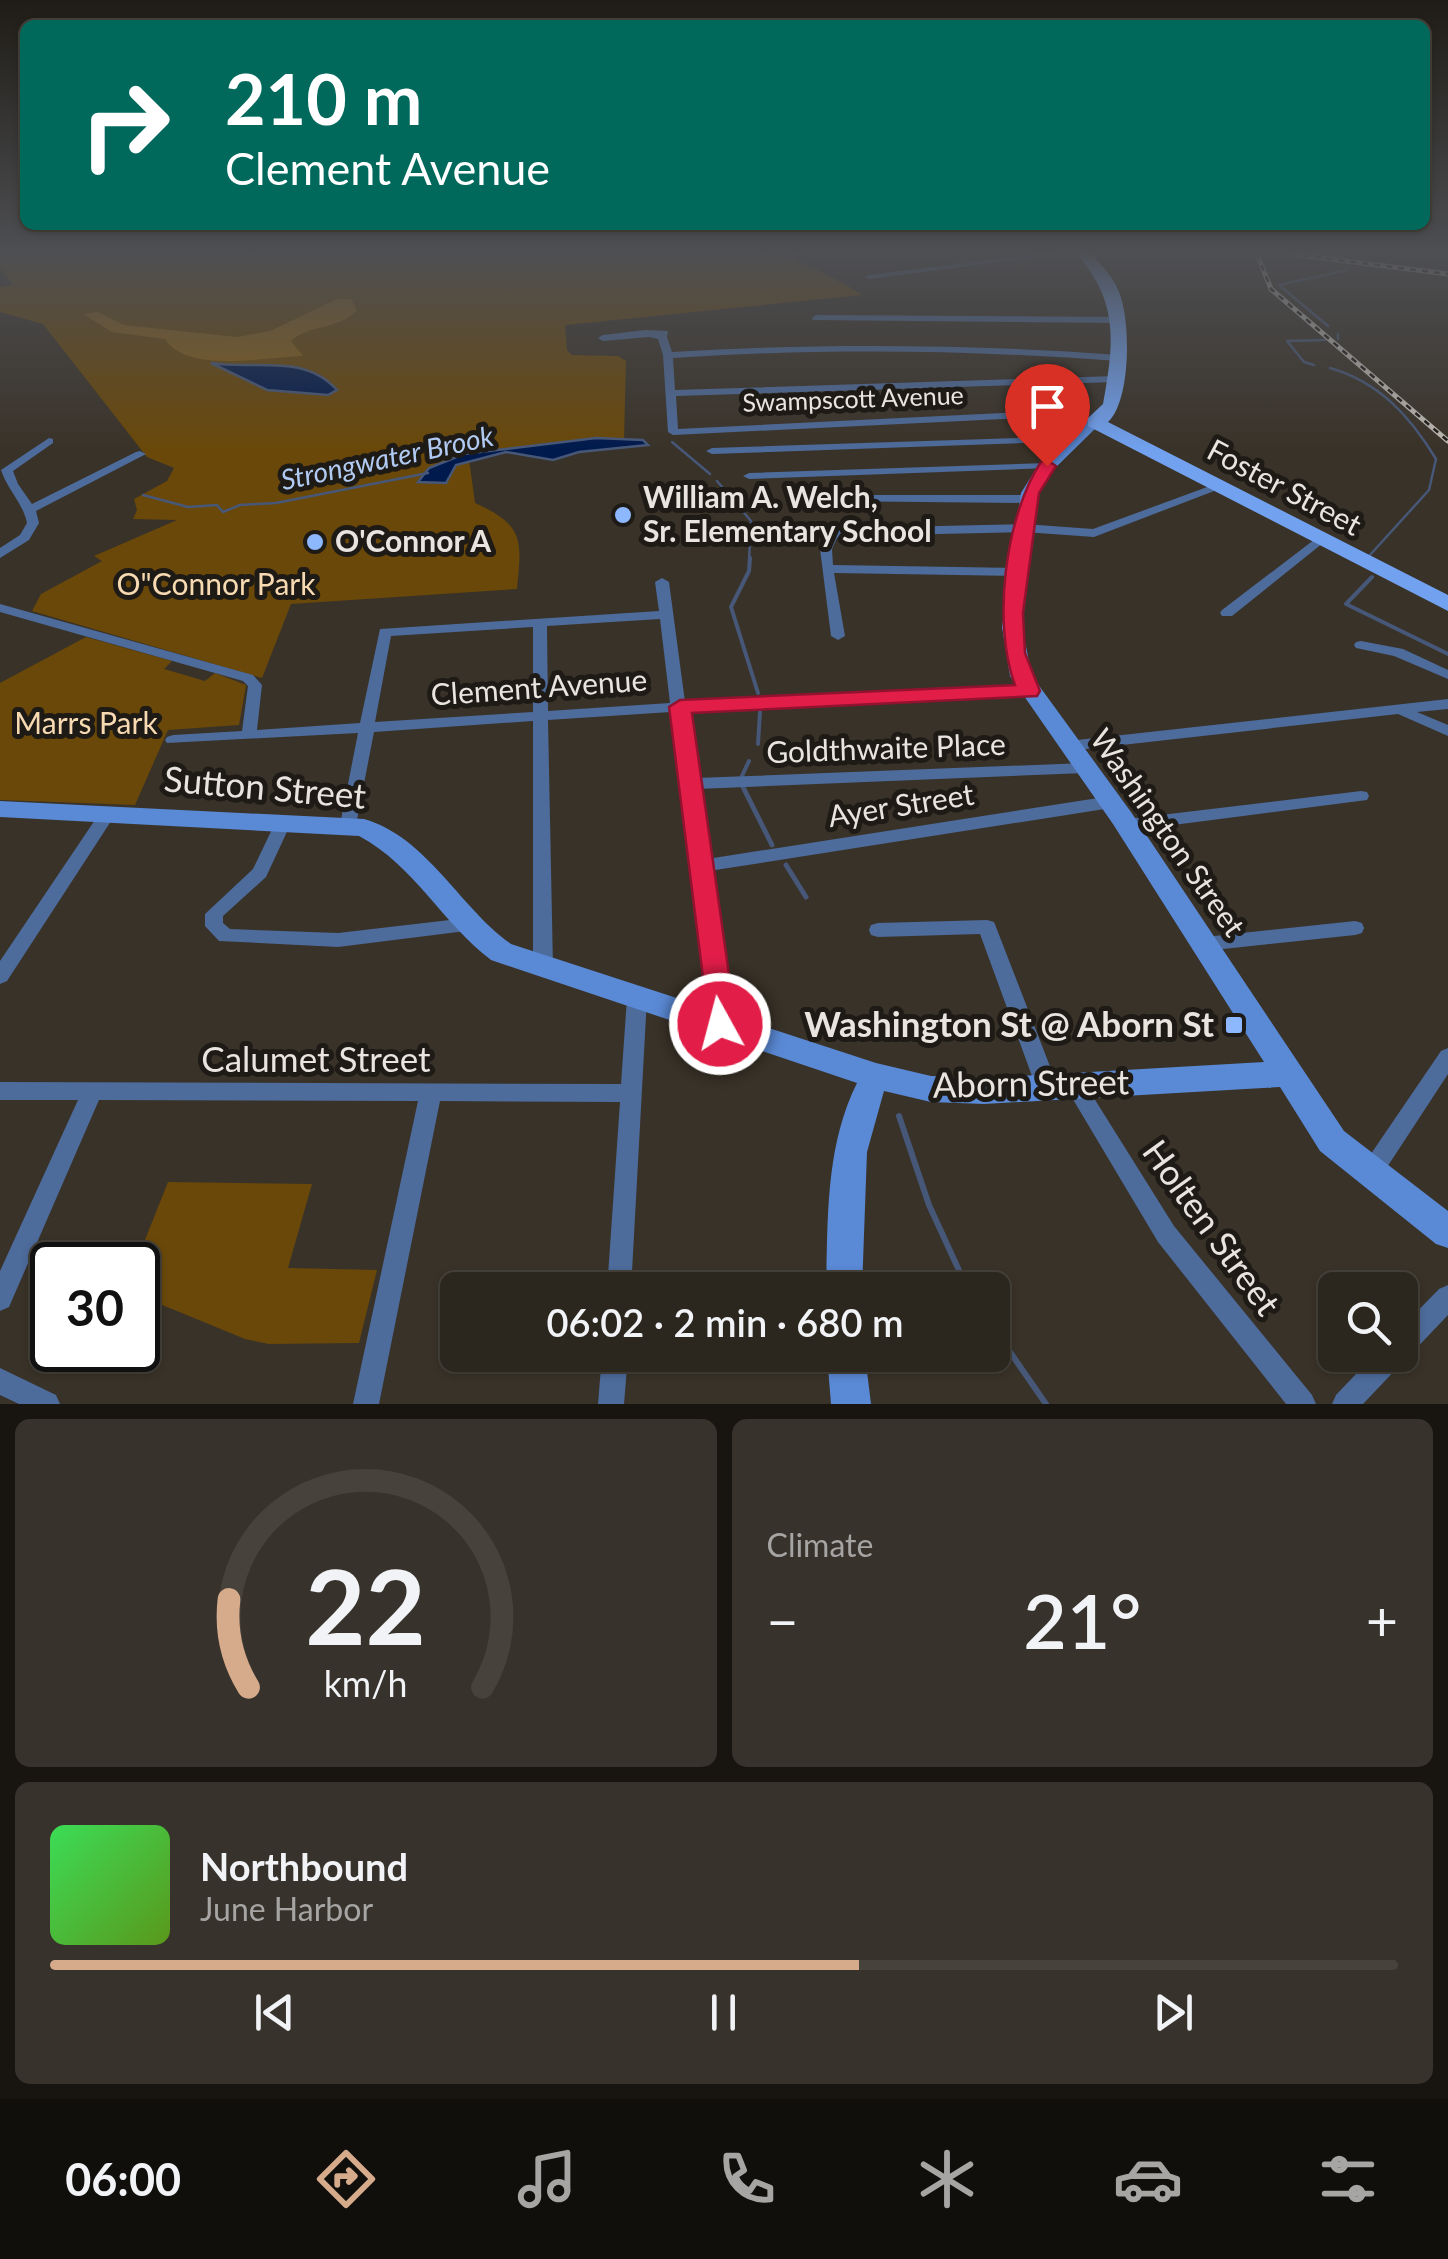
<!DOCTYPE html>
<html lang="en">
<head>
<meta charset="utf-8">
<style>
  body { margin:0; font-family:Lato,sans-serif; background:#37322b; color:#f1f3f6; height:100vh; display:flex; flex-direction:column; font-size:38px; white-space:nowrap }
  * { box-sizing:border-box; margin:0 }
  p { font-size:32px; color:#a6a5a4 }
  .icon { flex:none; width:55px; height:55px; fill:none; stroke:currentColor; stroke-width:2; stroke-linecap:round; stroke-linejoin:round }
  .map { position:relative; height:1404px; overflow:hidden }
  .details { display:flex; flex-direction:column; gap:15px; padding:15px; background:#181510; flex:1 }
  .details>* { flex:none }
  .hud { position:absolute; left:20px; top:20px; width:1410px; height:210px; border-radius:15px; box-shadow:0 2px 8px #0004,0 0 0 2px #47433c; background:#00695c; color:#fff; overflow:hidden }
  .tools { position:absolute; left:1318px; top:1272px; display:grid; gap:20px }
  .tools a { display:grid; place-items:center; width:100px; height:100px; border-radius:15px; background:#2b261e; box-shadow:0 2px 8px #0004,0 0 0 2px #47433c; font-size:50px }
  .speed { position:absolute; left:30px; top:1242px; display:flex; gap:20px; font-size:50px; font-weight:700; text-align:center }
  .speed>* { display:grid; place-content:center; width:130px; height:130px; border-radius:50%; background:#2b261e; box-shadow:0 2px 8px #0004,0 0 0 2px #47433c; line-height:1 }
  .speed .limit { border:5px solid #111; border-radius:15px; background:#fff; color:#111 }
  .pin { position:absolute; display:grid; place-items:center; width:85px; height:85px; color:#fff; margin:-102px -42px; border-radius:50% 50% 50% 0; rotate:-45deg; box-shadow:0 0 10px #0007 }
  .pin .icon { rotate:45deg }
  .me { position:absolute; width:110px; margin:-55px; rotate:353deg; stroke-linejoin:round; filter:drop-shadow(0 0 8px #0008) }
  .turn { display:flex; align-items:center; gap:35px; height:210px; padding:0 40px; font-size:45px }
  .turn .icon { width:130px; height:130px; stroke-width:2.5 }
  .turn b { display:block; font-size:70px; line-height:85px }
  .big { font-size:75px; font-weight:600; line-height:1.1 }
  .details .card { flex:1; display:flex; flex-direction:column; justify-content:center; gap:15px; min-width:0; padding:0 35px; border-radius:15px; background:#37322b }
  .details .dial { align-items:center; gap:0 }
  .dial svg { height:260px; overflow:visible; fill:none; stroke:#47433c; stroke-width:7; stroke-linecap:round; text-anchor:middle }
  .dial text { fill:#f1f3f6; stroke:none }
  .song { display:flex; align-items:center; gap:30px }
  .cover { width:120px; height:120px; border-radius:15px; background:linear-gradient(135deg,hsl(130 70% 55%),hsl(90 70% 35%)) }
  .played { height:10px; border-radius:5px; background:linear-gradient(90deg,#d6ab8b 60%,#47433c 60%) }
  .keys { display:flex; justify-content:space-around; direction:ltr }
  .heat { display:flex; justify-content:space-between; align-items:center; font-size:55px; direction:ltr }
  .details .tiles { flex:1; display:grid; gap:15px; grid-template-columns:1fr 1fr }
  .card:last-child { grid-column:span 2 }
  .trip { position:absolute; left:440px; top:1272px; width:570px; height:100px; border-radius:15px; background:#2b261e; box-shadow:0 2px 8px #0004,0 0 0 2px #47433c; font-weight:600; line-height:100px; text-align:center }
  .dock { display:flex; height:160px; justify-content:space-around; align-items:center; background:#110f0c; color:#a6a5a4 }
  .dock .icon { width:70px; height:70px }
  .dock .selected { color:#d6ab8b }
  .dock b { font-size:45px; color:#f1f3f6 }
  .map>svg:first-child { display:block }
  .green { fill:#6a4809 }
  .forest { fill:#8a6016 }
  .water { fill:#001a4d; stroke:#465778; stroke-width:2.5 }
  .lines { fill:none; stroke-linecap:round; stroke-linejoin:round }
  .stream-far3 { stroke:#465778; stroke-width:2.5 }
  .stream-far2 { stroke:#465778; stroke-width:4 }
  .stream-far1 { stroke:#465778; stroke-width:5 }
  .stream { stroke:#465778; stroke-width:6 }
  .street { fill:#4d6b9b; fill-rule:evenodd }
  .secondary { fill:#5a89d5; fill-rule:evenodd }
  .primary { fill:#71a1ef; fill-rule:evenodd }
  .rail-casing { stroke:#bfbab3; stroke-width:5 }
  .rail { stroke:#1e1a16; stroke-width:2.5; stroke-dasharray:6; stroke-linecap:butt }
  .route { fill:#e11d48; stroke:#92132f; stroke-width:2.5 }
  .poi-dot { fill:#8eb8fd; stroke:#1e1a16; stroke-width:4 }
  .labels { text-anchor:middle; stroke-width:10; stroke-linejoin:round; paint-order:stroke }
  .far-street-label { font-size:25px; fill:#e9e4de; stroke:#1e1a16 }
  .far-water-label { font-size:28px; font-style:italic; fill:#b1caf2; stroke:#1e1a16 }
  .street-label { font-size:30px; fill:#e9e4de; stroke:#1e1a16 }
  .poi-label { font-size:30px; font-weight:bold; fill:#e9e4de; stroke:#1e1a16; text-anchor:start }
  .park-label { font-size:30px; fill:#f7dab1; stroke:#1e1a16 }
  .near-street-label { font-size:35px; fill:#e9e4de; stroke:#1e1a16 }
  .near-poi-label { font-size:35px; font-weight:bold; fill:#e9e4de; stroke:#1e1a16; text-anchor:end }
</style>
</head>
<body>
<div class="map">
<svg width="1448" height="1404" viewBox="0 0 1448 1404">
  <rect width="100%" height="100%" fill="#393228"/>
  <path class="green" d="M0,254h782c13,4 71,33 80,41l-297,30 2,25 5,5 46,1 8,5 -2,80 -156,11 7,51c49,22 47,37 42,86l-226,15 -29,74 -230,-67 9,-17 61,-33 -8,-5 83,-36 -44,-1 4,-9 -3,-11 33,-18 7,-13 -27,-11 -104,-133 -43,-12v-25l13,-2 -13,-17z
    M86,637l86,24 -8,8 41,12 10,-8 31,12 -7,40 -71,5 -33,75 -135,-5v-117z
    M168,1182l144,2 -24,84 89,2 -18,73 -90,1 -24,-5 -107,-44 -3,-30z"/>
  <path class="forest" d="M337,299h14l6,11c-18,20 -48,14 -66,31l12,15c-38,1 -116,18 -138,-17l-53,-7 -29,-18 15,-2 26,13 113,12 33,-6z"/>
  <path class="water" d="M211,363c44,7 93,-10 126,27l-9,5 -61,-5z
    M596,438l47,2 5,5 -69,7 -26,8 -47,-8 -50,13 -10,18 -28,-1 11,-14 35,-14z"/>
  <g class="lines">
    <path class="stream-far3" d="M1340,254l5,8
      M1328,326l-49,-41 69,-15
      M1338,334v5
      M1314,365l-10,-3 -17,-21 38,-1
      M1330,368c49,14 80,48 106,91l-7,31 -59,65
      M672,442l38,32
      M717,481l34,40 -2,40
      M143,495l45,12 29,-2 6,7 17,-7 36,-2 152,-30"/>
    <path class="stream-far2" d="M750,558l-1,13 -18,36 27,86
      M1372,577l-26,27 102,50
      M758,744l2,-32
      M741,778l8,-17"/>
    <path class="stream-far1" d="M742,785l30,60
      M786,865l20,32"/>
    <path class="stream" d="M899,1116l30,89 39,85
      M992,1326l54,78"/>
    <path class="street" d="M790,254h14l-12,4 -4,-2z
      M1037,254h25l-193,25 -4,-2 4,-2z
      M816,315l305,2 4,3 -4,3 -308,-3 -1,-2z
      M645,330l23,1 -1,6 5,15c149,-9 298,-8 447,3l5,3 -5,3c-149,-11 -297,-13 -446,-3l2,32 440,-14 5,3 -5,3 -439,14 2,33 386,-19 34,10v4l-4,1 -31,-9 -390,19 -5,-3 -5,-77 -5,-16 -9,-2 -46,4 -5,-3 5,-3z
      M1075,436l5,3 -1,2 -367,13 -6,-3 6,-3z
      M49,438l4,1v4l-40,28 5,13 14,20 104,-52 4,-1 6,3 -110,57 3,12 -10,17 -29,18v-10l20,-13 7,-12c-4,-20 -20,-34 -26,-53z
      M1047,463l4,1v4l-302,11 -6,-3 6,-3z
      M1218,483l4,1v4l-128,49 -70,-5 -176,4 -11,2 -5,11 1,16 185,3 6,4 -6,4 -184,-3 11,63 -7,4 -7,-4 -11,-87 8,-16 20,-5 176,-4 69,5z
      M829,495h200l6,4 -6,4 -204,-2v-4z
      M1319,536l6,4 -2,3 -91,73h-10l-2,-3 2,-3z
      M662,578l7,4 16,120 344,-15 7,4 -7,4 -342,16 9,67 389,-15 8,5 -8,5 -388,16 10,70 404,-63 6,2 2,4 -2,4 -6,2 -402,63 21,153 -3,6 -7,2 -7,-2 -3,-6 -39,-312 -123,8 5,247 -3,5 -7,2 -7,-2 -3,-5v-246l-159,11 -18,93 -2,4h-12l-2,-4 18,-92 -191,10 -2,-3 2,-3 6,-2 69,-4 6,-45 -5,-5 -243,-69v-8l253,71 9,10 -5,45 103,-7 20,-94 279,-18 -4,-29zM660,619l10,84 -122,8 -1,-85zM533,627v85l-158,10 16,-86z
      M1361,641l42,8 45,21v9l-54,-23 -38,-8 -2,-3 2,-3z
      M1448,699v10l-31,3 31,13v11l-50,-22 -330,37 -8,-5 8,-5z
      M1361,791l6,1 2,4 -2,4 -240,31 -6,-2 -2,-4 2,-4 6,-2z
      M107,809l6,2 2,4 -108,166 -7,3v-23l101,-150z
      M284,815l6,2 2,4 -26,56 -43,39v7l7,6 108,4 129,-15 7,2 2,5 -2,5 -136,17 -119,-6 -14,-15v-12l48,-45 23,-48 2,-4z
      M987,920l7,2 2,5 62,160 -4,6 -7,3 -7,-3 -4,-6 -56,-153 -102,3 -7,-2 -2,-5 2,-5 7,-2z
      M1355,921l7,2 2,5 -2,5 -7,2 -150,16 -7,-2 -2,-5 2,-5 7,-2z
      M637,990l7,2 3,6 -16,292h-24l13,-188 -180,-1 -61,303h-26l65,-303 -319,-1 -90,207 -9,4v-40l78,-171h-78v-18l621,2 6,-86 3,-6z
      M1448,1048v26l-70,107 -8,3 -8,-3 -3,-7 3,-7 79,-116z
      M1075,1076l7,3 92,147 138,169 4,9h-30l-128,-162 -90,-151 -4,-6 4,-6z
      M1448,1285v30l-39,41 -6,2 -2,6 -38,40h-31l4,-9 38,-40h26v-26l39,-40z
      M602,1355h26l-4,49h-26z
      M0,1368l56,27 4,9h-41l-19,-9z"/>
    <path class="secondary" d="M1088,419l14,3 -50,49 -13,22 -17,134 10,49 99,136 213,319 104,80v37l-12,-4 -116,-93 -40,-64 -296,17 -53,-2 -47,-11 -17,61 -5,138h-36c2,-70 -1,-143 31,-207l-366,-123c-49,-37 -77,-95 -132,-124l-359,-19v-16l364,18c63,18 96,89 147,125l365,119 55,13 53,2 280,-16 -151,-238 -103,-148 -8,-49 19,-134 18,-29z
      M827,1355h38l6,49h-40z"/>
    <path class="primary" d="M1077,254h14c11,11 22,23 28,38 12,29 12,109 -11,130l340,173v16l-360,-185v-8l15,-14c11,-62 16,-101 -26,-150z"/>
    <defs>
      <path id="rail" d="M1257,254l14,35 177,152
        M1291,254l157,20"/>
    </defs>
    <use href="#rail" class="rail-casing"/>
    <use href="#rail" class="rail"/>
  </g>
  <linearGradient id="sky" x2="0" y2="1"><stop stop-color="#1f1c16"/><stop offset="0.56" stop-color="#4e4f53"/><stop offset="1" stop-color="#4e4f53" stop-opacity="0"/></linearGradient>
  <rect width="1448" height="451" fill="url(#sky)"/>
  <path class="route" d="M1047,460l9,6 -17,27 -16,120 2,40 15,38 -3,5 -345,17 44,311 -5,9 -11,4 -10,-4 -41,-326 11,-7 335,-15c-23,-61 -10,-169 26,-223z"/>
  <g class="poi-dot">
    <circle cx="623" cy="515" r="10"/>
    <circle cx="315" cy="542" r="10"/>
    <rect x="1224" y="1015" width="20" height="20" rx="5"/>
  </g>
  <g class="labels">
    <g class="far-street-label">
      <text transform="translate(853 399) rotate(-2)" y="9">Swampscott Avenue</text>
    </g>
    <g class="far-water-label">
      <text transform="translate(387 458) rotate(-12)" y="10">Strongwater Brook</text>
    </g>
    <g class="street-label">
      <text transform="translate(1284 488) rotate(28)" y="10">Foster Street</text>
      <text transform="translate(539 688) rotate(-4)" y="10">Clement Avenue</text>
      <text transform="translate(886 749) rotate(-2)" y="10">Goldthwaite Place</text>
      <text transform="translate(901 806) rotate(-9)" y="10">Ayer Street</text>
      <text transform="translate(1167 833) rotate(55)" y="10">Washington Street</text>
    </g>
    <g class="poi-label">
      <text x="643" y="508">William A. Welch,<tspan x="643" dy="34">Sr. Elementary School</tspan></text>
      <text x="335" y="552">O'Connor A</text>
    </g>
    <g class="park-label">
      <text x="216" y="595">O"Connor Park</text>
      <text x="86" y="734">Marrs Park</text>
    </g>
    <g class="near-street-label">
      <text transform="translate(265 788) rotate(5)" y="12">Sutton Street</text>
      <text x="316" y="1072">Calumet Street</text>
      <text transform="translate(1031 1084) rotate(-1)" y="12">Aborn Street</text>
      <text transform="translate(1211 1228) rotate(54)" y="12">Holten Street</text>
    </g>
    <g class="near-poi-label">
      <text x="1214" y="1037">Washington St @ Aborn St</text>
    </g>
  </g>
</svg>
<div class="tools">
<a><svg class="icon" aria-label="search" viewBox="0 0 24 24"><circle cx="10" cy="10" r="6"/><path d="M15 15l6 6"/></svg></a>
</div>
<div class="speed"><div class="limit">30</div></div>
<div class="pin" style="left:1047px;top:466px;background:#d93025"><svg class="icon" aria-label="arrive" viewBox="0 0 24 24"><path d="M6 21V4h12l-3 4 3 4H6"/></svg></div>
<svg class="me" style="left:720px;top:1024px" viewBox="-20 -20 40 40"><circle r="17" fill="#e11d48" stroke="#fff" stroke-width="3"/><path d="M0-11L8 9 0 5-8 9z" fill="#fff"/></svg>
<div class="trip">06:02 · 2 min · 680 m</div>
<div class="hud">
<div class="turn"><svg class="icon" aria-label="right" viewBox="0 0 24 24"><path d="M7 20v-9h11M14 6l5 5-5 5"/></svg><div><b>210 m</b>Clement Avenue</div></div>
</div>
</div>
<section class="details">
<div class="tiles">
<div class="card dial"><svg viewBox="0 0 100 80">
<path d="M14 69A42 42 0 1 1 86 69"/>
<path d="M14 69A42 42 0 0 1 8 42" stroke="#d6ab8b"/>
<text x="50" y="56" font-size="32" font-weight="700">22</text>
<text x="50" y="72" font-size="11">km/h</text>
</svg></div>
<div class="card"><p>Climate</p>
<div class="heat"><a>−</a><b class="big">21°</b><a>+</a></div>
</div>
<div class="card">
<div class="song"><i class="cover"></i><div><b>Northbound</b><p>June Harbor</p></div></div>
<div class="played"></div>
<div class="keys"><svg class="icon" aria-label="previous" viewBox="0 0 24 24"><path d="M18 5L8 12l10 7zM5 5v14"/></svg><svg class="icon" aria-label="pause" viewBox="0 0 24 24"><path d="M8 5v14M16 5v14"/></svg><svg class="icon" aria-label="next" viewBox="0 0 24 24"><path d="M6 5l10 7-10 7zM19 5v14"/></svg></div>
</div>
</div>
</section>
<nav class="dock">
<b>06:00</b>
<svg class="icon selected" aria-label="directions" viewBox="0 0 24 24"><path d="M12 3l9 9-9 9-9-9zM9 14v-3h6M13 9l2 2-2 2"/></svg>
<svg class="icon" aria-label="music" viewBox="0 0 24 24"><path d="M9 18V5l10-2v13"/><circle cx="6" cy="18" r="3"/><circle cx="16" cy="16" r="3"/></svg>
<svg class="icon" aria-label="phone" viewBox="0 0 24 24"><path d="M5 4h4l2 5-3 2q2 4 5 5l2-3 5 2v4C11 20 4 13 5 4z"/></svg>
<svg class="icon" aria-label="climate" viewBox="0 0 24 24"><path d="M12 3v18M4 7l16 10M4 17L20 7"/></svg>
<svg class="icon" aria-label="car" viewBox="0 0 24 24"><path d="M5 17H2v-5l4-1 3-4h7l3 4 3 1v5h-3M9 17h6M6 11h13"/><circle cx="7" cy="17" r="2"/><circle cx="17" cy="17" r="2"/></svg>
<svg class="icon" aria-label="filters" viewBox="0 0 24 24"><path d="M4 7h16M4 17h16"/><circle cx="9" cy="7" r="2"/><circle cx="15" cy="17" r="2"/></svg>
</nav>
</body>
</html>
